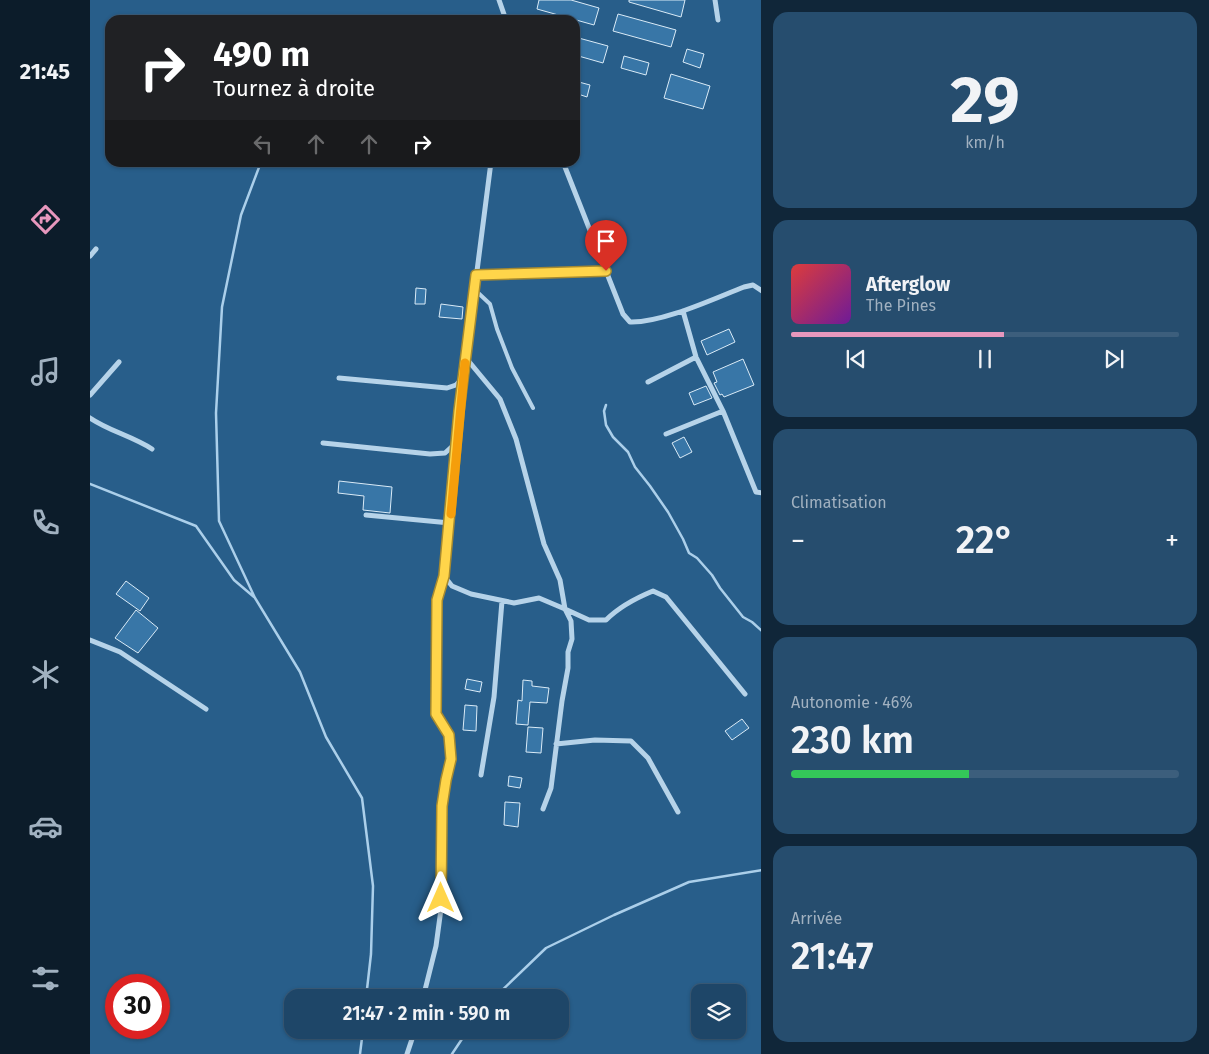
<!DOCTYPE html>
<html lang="fr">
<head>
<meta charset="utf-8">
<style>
  body { margin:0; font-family:"Fira Sans",sans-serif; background:#264d6e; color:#f1f3f6; height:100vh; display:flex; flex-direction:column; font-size:19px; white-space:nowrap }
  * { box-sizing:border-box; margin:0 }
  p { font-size:16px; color:#a1b1c0 }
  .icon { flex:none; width:28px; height:28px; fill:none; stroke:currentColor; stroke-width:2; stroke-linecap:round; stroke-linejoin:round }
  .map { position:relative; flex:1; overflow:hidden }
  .panel { display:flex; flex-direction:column; gap:12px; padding:12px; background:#102639; width:448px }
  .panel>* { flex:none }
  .guide { position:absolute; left:15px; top:15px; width:475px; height:152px; border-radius:15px; box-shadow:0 1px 4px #0004,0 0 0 1px #3c5e7c; background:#202124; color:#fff; overflow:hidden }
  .tools { position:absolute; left:601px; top:984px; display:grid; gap:10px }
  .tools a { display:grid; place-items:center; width:55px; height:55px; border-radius:10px; background:#1e4668; box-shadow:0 1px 4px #0004,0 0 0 1px #3c5e7c; font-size:25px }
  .speed { position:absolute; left:15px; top:974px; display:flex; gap:10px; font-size:25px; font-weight:700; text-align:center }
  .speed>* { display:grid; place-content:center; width:65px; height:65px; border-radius:50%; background:#1e4668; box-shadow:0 1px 4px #0004,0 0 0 1px #3c5e7c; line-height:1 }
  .speed .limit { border:8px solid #d22; background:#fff; color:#111 }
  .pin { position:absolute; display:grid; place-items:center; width:42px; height:42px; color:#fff; margin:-51px -21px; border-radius:50% 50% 50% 0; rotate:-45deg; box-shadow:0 0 5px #0007 }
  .pin .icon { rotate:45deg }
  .me { position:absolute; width:55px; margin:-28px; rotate:0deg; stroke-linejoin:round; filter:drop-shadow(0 0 4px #0008) }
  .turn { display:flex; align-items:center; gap:18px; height:105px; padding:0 25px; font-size:22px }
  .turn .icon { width:65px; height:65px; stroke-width:2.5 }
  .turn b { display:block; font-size:35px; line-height:42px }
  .lanes { display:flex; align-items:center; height:48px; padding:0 25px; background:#0003; justify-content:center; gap:25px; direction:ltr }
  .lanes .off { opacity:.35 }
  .big { font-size:38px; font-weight:600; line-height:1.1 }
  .panel .card { flex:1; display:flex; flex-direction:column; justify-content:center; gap:8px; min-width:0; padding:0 18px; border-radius:15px; background:#264d6e }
  .panel .dial { align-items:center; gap:0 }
  .dial b { font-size:65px; line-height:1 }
  .song { display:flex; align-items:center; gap:15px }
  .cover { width:60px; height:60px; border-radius:8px; background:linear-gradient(135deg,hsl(0 70% 55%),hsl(280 70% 35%)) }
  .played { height:5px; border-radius:2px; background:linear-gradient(90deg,#e797bd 55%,#3c5e7c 55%) }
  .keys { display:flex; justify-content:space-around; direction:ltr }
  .heat { display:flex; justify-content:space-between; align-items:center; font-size:28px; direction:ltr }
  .charge { height:8px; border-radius:4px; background:linear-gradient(90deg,#34c759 46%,#3c5e7c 0) }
  .trip { position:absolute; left:194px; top:989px; width:285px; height:50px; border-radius:15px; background:#1e4668; box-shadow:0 1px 4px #0004,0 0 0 1px #3c5e7c; font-weight:600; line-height:50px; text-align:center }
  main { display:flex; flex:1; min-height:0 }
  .menu { display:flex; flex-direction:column; width:90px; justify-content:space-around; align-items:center; background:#0c1c2a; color:#a1b1c0 }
  .menu .icon { width:35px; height:35px }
  .menu .selected { color:#e797bd }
  .menu b { font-size:22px; color:#f1f3f6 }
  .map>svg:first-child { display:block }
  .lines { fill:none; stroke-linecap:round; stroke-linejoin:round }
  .stream { stroke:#abcfea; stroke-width:2.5 }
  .building { fill:#3876a7; stroke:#daebf7 }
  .lane { stroke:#b6d3e9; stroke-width:4 }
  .street { stroke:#b6d3e9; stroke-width:5 }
  .route-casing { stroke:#a68a30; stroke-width:12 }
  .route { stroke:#ffd54a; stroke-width:9 }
  .slow { stroke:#f59e0b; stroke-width:9 }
</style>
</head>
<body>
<main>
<nav class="menu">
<b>21:45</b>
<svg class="icon selected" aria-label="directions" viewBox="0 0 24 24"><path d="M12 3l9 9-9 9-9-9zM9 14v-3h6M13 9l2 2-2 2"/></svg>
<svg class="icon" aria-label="music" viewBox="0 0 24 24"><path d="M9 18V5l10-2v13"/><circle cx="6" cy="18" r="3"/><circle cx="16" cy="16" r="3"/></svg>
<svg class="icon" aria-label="phone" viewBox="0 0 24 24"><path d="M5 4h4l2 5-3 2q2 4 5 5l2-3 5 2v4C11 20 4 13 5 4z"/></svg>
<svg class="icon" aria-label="climate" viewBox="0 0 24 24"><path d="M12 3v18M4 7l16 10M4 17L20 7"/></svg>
<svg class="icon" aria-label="car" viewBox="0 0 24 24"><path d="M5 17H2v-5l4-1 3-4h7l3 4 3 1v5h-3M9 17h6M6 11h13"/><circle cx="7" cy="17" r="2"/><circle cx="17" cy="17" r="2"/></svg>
<svg class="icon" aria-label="filters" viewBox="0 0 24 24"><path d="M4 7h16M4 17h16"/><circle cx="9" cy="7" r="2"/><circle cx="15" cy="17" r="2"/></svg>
</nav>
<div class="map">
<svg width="672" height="1054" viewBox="0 0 672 1054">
  <rect width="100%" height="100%" fill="#285e8a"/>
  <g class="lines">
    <path class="stream" d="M171,162l-20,53 -19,92 -6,106 3,108 36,77 45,74 26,65 36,61 11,88 -2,68 -5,44
      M516,405l-2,6 2,14 7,12 15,15 7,15 15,19 18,26 15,27 6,14 8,5 15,17 8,13 23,29 9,5 10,9
      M0,484l106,42 38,54 20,17
      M404,998l52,-50 68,-33 75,-33 73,-12
      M270,1054l3,-24
      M362,1054l16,-24"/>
  </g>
  <path class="building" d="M449,0h32l28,8 -5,17 -57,-16z
    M539,0h56l-4,17 -52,-15z
    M528,14l58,16 -5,17 -58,-16z
    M485,37l33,9 -5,17 -28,-8z
    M597,49l17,5 -4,14 -17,-6z
    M534,56l25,7 -3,12 -25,-7z
    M581,74l39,12 -7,23 -39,-11z
    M485,81l15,4 -3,12 -12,-4z
    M326,288l10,1 -1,15h-10z
    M351,304l22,3 -1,12 -23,-2z
    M639,329l6,13 -28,13 -6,-14z
    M653,359l11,26 -30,12 -2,-3 -2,1 -6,-12 3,-1 -4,-10z
    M616,386l6,12 -18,7 -5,-12z
    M594,437l8,15 -12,6 -8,-15z
    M249,481l53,6 -2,26 -27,-3 1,-14 -26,-3z
    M36,581l23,17 -9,13 -24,-17z
    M46,610l22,18 -20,25 -23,-15z
    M377,679l15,3 -2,10 -15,-3z
    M433,680l9,1v5l17,2 -2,15 -17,-1 -2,23 -12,-1 2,-24 4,1z
    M375,705l12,1 -1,25 -13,-1z
    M652,719l7,9 -17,12 -7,-9z
    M438,727l15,1 -2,25 -15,-1z
    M419,776l13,2 -2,10 -12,-2z
    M415,802l15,1 -2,24 -14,-2z"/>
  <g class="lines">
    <path class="lane" d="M384,289l16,15 7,25 15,39 21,40"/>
    <path class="street" d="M409,0l7,20
      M625,0l3,20
      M473,162l60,152 7,8c32,1 83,-23 114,-35l9,-2 9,6
      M0,256l6,-7
      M386,275l130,-4
      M593,311l13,46 27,54 33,81 6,1
      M376,358l34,41 16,40 28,105 16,36 5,29 24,11h17c13,-13 30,-22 47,-29l13,6 79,97
      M249,378l108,10 9,-3 7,-7
      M558,382l48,-25
      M0,395l29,-33
      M0,418c19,13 42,18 62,31
      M576,434l57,-23
      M233,443l107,11 15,-1 12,-11
      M276,515l84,8
      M354,576l8,10 19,8 43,9 25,-5 26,11 6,12 1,18 -4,13v16l-6,33 -11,87 -8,21
      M0,640l30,12 86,57
      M466,744l39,-4 36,1 17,17 30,54
      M391,775l13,-78 8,-96
      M333,998l13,-52 5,-37 1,-103 3,-26 6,-21 -2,-24 -13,-21 1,-114 7,-24 9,-84 6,-81 32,-249
      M317,1054l8,-24"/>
  </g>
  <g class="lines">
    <defs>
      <path id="route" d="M351,898l1,-92 4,-26 5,-21 -2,-24 -13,-21 1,-114 7,-24 15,-165 17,-136 130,-4"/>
    </defs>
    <use href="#route" class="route-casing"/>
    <use href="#route" class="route"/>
    <path class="slow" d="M361,514l14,-151"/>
  </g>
</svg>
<div class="tools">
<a><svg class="icon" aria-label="layers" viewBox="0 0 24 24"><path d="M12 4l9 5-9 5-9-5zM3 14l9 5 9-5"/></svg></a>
</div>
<div class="speed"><div class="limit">30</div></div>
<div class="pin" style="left:516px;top:271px;background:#d93025"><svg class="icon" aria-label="arrive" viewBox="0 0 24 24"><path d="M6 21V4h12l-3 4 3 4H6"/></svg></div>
<svg class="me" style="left:351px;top:898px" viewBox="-20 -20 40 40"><path d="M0-17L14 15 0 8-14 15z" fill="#ffd54a" stroke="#fff" stroke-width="4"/></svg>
<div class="trip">21:47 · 2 min · 590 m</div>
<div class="guide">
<div class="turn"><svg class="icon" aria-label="right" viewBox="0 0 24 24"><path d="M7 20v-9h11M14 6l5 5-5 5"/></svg><div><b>490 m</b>Tournez à droite</div></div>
<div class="lanes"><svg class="icon off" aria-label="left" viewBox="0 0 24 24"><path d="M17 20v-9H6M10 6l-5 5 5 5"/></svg><svg class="icon off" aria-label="ahead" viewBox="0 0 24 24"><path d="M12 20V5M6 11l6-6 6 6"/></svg><svg class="icon off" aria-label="ahead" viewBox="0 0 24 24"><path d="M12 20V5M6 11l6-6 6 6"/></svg><svg class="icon" aria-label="right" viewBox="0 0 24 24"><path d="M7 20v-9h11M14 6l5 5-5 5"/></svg></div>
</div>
</div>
<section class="panel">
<div class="card dial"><b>29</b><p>km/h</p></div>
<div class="card">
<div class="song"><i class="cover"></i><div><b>Afterglow</b><p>The Pines</p></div></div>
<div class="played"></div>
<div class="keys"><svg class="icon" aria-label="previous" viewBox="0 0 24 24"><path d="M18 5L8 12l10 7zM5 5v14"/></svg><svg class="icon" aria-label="pause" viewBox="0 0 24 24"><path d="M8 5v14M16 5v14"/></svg><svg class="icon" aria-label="next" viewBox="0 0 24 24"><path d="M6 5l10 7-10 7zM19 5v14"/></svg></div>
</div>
<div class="card"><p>Climatisation</p>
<div class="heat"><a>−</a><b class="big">22°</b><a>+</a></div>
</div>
<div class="card"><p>Autonomie · 46%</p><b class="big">230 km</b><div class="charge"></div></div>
<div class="card"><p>Arrivée</p><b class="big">21:47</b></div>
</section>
</main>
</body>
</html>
